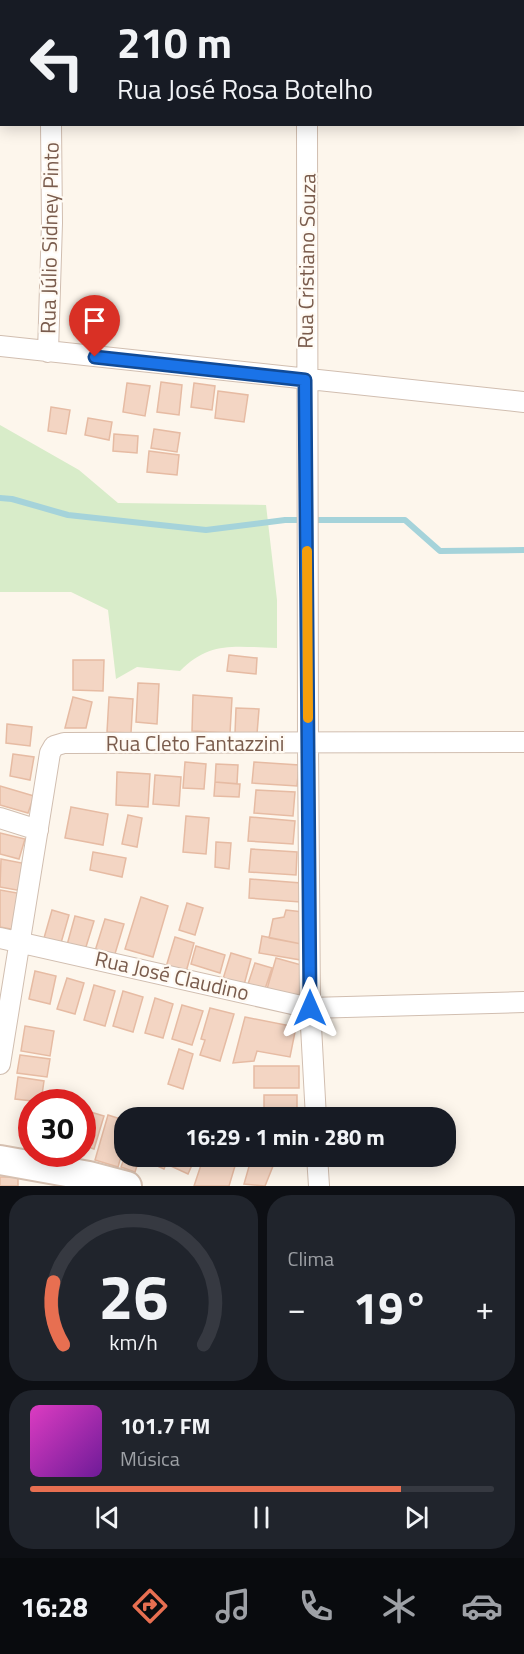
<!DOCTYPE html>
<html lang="pt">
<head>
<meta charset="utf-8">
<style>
  body { margin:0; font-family:"Titillium Web",sans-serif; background:#20242c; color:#f1f3f6; height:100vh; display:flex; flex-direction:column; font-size:22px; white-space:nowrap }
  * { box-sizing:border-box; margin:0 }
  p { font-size:20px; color:#9ea1a6 }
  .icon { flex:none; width:33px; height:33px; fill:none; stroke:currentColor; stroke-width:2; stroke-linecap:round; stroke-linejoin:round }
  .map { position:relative; height:1186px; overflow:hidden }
  .details { display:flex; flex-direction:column; gap:9px; padding:9px; background:#0d0f14; flex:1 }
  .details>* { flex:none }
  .hud { position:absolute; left:0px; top:0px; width:525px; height:126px; box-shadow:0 3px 15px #0003; background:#171b24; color:#f1f3f6; overflow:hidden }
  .speed { position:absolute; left:18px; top:1089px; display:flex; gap:12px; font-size:30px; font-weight:700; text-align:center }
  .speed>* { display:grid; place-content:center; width:78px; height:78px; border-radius:50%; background:#171b24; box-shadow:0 3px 15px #0003; line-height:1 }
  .speed .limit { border:9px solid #d22; background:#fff; color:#111 }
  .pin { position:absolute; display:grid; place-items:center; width:51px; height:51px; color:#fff; margin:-62px -26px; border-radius:50% 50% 50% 0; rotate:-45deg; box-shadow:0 0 6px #0007 }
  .pin .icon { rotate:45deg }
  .me { position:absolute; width:66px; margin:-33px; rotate:0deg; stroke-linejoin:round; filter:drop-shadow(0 0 4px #0008) }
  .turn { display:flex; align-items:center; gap:21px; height:126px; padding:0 18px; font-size:27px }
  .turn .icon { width:78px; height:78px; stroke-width:2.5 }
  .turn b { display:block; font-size:42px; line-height:51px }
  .big { font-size:45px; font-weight:700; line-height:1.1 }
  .details .widget { flex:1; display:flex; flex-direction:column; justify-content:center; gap:9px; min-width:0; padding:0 21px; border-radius:24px; background:#20242c }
  .details .dial { align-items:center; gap:0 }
  .dial svg { height:156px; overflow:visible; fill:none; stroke:#363941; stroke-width:7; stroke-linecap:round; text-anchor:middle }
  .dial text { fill:#f1f3f6; stroke:none }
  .song { display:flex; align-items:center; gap:18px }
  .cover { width:72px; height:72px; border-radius:9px; background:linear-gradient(135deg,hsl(310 70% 55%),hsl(280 70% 35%)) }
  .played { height:6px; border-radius:3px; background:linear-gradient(90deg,#e76f51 80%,#363941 80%) }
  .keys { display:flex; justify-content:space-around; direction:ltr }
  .heat { display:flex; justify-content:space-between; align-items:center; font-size:33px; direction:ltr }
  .details .tiles { flex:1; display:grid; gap:9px; grid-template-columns:1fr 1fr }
  .widget:last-child { grid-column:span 2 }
  .trip { position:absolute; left:114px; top:1107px; width:342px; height:60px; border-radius:24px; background:#171b24; box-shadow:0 3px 15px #0003; font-weight:700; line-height:60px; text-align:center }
  .tab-bar { display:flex; height:96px; justify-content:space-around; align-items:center; background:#090b0e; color:#9ea1a6 }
  .tab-bar .icon { width:42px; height:42px }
  .tab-bar .current { color:#e76f51 }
  .tab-bar b { font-size:27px; color:#f1f3f6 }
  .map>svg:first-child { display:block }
  .green { fill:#d8ecc9 }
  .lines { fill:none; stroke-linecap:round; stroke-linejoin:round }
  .stream { stroke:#a5d3da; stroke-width:6 }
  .building { fill:#f3d5c3; stroke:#e6bba3; stroke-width:1.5 }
  .street-casing { stroke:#d1beb0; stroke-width:22 }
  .secondary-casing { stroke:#d6c0b0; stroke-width:32 }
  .street { stroke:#fff; stroke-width:20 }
  .secondary { stroke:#fff; stroke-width:28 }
  .route-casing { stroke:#114b97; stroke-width:15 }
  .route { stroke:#1a73e8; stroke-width:10 }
  .slow { stroke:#f59e0b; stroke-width:10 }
  .labels { text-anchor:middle; stroke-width:4.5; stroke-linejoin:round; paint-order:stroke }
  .street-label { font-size:21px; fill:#7a5c4d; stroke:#fffaf3 }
</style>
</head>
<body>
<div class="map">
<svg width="524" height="1186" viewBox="0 0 524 1186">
  <rect width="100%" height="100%" fill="#fdf6ec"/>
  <path class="green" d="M0,425l79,45 39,33 148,2 11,95v48c-41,-1 -67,-8 -97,23l-43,-4 -21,12 -8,-69 -37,-18h-71z"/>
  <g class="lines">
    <path class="stream" d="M0,498l12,1 56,16 138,15 79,-10h120l35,31 84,-1"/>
  </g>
  <path class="building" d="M161,382l21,3 -3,30 -22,-3z
    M127,383l23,3 -5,30 -22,-4z
    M194,383l21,3 -3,24 -21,-3z
    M218,391l30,4 -4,27 -29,-4z
    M51,407l19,3 -4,24 -18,-3z
    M88,418l24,4 -3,18 -24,-5z
    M154,429l26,4 -3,19 -26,-4z
    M114,434l24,2 -1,17 -24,-2z
    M149,451l30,4 -2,20 -30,-3z
    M229,655l28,3 -1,16 -29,-3z
    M73,660h31l-1,31 -30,-1z
    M138,683l21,1 -2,40 -21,-2z
    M193,695l39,3 -2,35 -38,-2z
    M73,697l19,5 -6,26h-21z
    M109,697l24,2 -2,34 -24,-1z
    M236,708l23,1 -2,25 -22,-1z
    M7,724l25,3 -2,19 -24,-3z
    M13,754l21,3 -4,23 -20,-4z
    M185,762l21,2 -2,25 -21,-1z
    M254,762l45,3 -2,21 -45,-3z
    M216,764l22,1 -1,19 -22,-2z
    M117,772l33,2 -2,33 -32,-2z
    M155,775l26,2 -2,29 -26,-2z
    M215,782l25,2 -1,13 -25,-1z
    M0,786l34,10 -6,17 -28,-8z
    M256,790l39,2 -2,24 -39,-3z
    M71,807l37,7 -5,31 -38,-7z
    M128,815l14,3 -5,29 -15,-3z
    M186,816l23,2 -3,36 -23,-2z
    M250,817l45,4 -2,23 -45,-3z
    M0,833l25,6 -6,20 -19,-5z
    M216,842l15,1 -2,26 -14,-2z
    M251,849l46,3 -1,23 -47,-3z
    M93,852l33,6 -4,19 -32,-7z
    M1,859l26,5 -5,27 -22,-4z
    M250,879l51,4 -1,19 -51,-4z
    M0,890l23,4 -7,36 -16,-3z
    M141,897l27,9 -15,51 -28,-8z
    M187,903l16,5 -8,27 -16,-5z
    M52,910l17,5 -8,28 -17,-5z
    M286,910l17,2 -1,32 -33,-6 4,-19 11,-2z
    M75,916l19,5 -9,29 -18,-5z
    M105,919l19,5 -10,33 -19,-6z
    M262,936l40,8 -1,16 -42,-7z
    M175,937l19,6 -8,29 -20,-5z
    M196,946l29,9 -5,18 -29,-9z
    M231,953l20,6 -7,26 -21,-6z
    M276,958l29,8 -4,29 -5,3 -29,-9z
    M255,963l17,5 -7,21 -17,-5z
    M35,971l21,5 -6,28 -21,-5z
    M67,978l17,5 -9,31 -18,-5z
    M94,985l21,6 -10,35 -21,-6z
    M123,991l20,6 -10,35 -20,-6z
    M155,998l18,6 -10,34 -18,-5z
    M182,1005l21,6 -11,34 -20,-6z
    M210,1008l24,6 -14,47 -20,-6 5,-15 -4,-1z
    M245,1017l51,10 -6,30 -33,-6 -3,10 -21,2z
    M25,1026l29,5 -4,25 -29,-5z
    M179,1049l14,5 -10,35 -15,-5z
    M20,1055l30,4 -3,18 -30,-4z
    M254,1066h45v22h-45z
    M18,1077l26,4 -3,21 -26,-3z
    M264,1095h33v20h-33z
    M84,1110l20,6 -10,33 -12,-4z
    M32,1114v40h34l-2,7 -38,-9z
    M108,1115l16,5v26l-6,21 -23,-7z
    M125,1156h15l-5,16 -14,-5z
    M147,1156h22l-5,13 -18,-8z
    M175,1156h21l-8,18 -17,-8z
    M204,1156h34l-9,30h-35z
    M252,1156l21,10 -8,20 -21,-2z
    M0,1177h18v9h-18z"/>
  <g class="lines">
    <defs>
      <path id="street" d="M48,0v2
        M122,0l7,2
        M303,0v2
        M307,124l1,620 2,264 6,110
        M0,346l524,56
        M48,352l4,-129 -1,-99
        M0,818l38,12
        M0,938l310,70 214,-6
        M0,1064l50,-311 4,-7 10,-3 460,-1
        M317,1156l2,30"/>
      <path id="secondary" d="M0,1160l89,16 38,10"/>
    </defs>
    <use href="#street" class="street-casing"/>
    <use href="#secondary" class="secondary-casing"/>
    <use href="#street" class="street"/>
    <use href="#secondary" class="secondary"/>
  </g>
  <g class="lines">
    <defs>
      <path id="route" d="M95,357l210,23 5,628"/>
    </defs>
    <use href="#route" class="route-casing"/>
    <use href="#route" class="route"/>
    <path class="slow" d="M307,551l1,167"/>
  </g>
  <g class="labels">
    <g class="street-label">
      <text transform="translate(50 238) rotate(-89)" y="7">Rua Júlio Sidney Pinto</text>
      <text transform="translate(307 261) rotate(-89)" y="7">Rua Cristiano Souza</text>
      <text x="195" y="751">Rua Cleto Fantazzini</text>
      <text transform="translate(172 976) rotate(13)" y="7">Rua José Claudino</text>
    </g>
  </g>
</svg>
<div class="speed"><div class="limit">30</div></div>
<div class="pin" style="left:95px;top:357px;background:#d93025"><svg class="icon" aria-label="arrive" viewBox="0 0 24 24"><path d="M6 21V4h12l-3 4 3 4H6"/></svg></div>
<svg class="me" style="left:310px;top:1008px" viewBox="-20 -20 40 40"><path d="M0-17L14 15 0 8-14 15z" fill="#1a73e8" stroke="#fff" stroke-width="4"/></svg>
<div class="trip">16:29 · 1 min · 280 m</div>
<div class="hud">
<div class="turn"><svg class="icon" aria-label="left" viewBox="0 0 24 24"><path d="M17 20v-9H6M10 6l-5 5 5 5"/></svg><div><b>210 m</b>Rua José Rosa Botelho</div></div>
</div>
</div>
<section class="details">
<div class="tiles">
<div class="widget dial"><svg viewBox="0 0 100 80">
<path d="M14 69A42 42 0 1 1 86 69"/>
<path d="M14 69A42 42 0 0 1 9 37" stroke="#e76f51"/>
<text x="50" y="56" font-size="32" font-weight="700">26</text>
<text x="50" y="72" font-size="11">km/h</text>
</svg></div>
<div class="widget"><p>Clima</p>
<div class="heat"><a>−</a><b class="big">19°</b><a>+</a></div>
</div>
<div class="widget">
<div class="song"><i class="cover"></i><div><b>101.7 FM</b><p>Música</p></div></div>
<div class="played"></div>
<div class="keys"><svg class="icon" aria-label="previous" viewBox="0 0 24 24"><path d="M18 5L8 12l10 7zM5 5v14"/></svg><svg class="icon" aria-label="pause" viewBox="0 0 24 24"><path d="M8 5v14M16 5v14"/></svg><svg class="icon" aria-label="next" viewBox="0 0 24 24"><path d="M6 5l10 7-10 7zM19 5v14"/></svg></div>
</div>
</div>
</section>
<nav class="tab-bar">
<b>16:28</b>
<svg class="icon current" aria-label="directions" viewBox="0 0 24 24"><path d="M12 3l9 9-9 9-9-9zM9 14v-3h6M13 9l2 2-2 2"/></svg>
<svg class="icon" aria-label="music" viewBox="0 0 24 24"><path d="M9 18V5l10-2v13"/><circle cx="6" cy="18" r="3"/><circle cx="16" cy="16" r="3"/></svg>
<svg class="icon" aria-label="phone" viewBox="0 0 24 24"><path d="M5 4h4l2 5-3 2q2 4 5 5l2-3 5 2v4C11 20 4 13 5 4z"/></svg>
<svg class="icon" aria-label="climate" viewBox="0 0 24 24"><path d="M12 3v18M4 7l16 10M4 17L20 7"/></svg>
<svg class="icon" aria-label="car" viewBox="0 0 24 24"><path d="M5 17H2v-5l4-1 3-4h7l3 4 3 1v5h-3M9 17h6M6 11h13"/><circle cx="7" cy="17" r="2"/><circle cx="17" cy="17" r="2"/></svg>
</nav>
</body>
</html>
